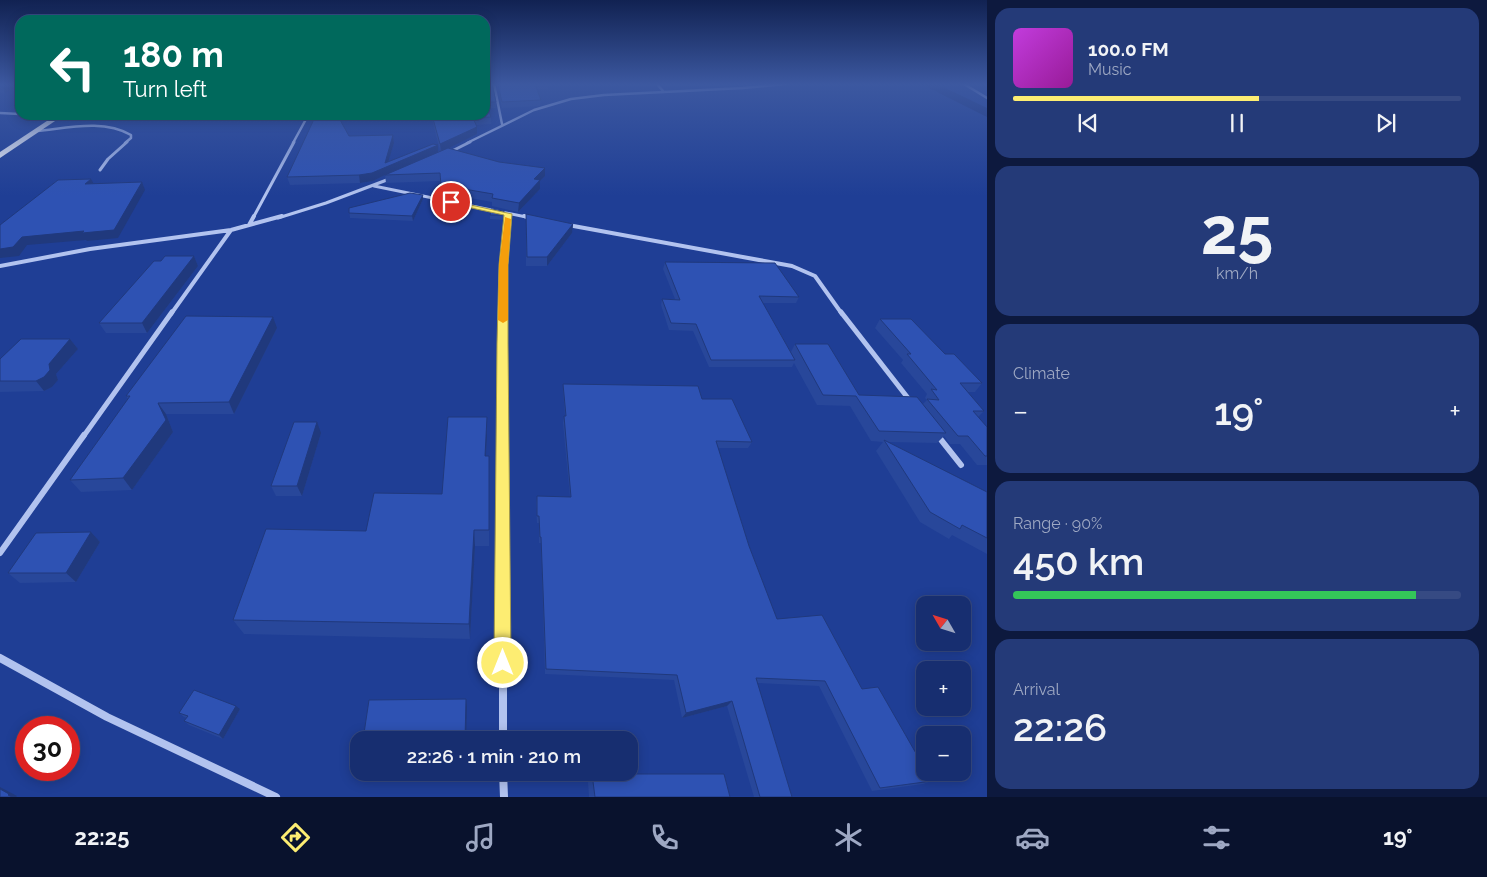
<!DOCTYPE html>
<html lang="en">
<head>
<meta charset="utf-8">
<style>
  body { margin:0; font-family:Raleway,sans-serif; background:#243a78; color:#f1f3f6; height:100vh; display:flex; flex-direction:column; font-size:19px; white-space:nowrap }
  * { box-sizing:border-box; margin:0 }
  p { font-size:16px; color:#9ea8c3 }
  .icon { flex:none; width:28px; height:28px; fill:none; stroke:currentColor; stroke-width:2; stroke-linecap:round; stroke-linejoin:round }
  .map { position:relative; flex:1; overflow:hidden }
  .side { display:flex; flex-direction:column; gap:8px; padding:8px; background:#0d193e; width:500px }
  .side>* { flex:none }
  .top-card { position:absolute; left:15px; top:15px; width:475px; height:105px; border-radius:15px; box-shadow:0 2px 12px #0003,0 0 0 1px #364a83; background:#00695c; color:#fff; overflow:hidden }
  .needle { width:32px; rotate:309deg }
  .fabs { position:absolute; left:916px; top:596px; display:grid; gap:10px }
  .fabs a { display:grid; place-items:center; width:55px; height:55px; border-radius:10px; background:#172e70; box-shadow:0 2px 12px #0003,0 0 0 1px #364a83; font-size:25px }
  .speed { position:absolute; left:15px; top:716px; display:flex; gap:10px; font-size:25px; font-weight:700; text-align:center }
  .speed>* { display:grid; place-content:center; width:65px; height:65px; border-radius:50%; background:#172e70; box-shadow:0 2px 12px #0003,0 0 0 1px #364a83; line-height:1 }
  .speed .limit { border:8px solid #d22; background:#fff; color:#111 }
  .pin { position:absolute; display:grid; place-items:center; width:42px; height:42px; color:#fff; margin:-21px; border:2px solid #fff; border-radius:50%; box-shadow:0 1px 5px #0007 }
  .me { position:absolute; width:55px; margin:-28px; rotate:0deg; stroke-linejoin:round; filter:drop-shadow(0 0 4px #0008) }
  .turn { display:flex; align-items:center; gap:18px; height:105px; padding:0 25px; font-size:22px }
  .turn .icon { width:65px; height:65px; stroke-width:2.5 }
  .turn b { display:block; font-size:35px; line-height:42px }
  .big { font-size:38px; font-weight:600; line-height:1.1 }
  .side .tile { flex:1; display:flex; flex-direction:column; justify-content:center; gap:8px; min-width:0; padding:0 18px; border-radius:15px; background:#243a78 }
  .side .dial { align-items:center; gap:0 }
  .dial b { font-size:65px; line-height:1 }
  .song { display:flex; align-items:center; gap:15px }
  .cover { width:60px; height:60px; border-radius:8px; background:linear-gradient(135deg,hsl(290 70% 55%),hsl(300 70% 35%)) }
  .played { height:5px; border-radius:2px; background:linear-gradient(90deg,#fded72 55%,#364a83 55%) }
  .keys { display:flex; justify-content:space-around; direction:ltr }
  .heat { display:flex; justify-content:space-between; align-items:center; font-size:28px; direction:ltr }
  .charge { height:8px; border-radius:4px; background:linear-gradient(90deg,#34c759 90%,#364a83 0) }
  .trip { position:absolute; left:350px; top:731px; width:288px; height:50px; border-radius:15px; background:#172e70; box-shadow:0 2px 12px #0003,0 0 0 1px #364a83; font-weight:600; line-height:50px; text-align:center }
  .tabs { display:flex; height:80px; justify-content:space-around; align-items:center; background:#09122d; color:#9ea8c3 }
  .tabs .icon { width:35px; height:35px }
  .tabs .on { color:#fded72 }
  .tabs b { font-size:22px; color:#f1f3f6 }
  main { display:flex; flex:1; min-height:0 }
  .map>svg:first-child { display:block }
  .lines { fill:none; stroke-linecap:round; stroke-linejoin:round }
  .canal { fill:#152d74; fill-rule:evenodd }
  .street-far5 { stroke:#b2c3ef; stroke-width:2.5 }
  .street-far4 { stroke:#b2c3ef; stroke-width:3 }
  .street-far3 { stroke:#b2c3ef; stroke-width:4 }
  .street-far2 { stroke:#b2c3ef; stroke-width:5 }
  .street-far1 { stroke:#b2c3ef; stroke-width:6 }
  .street { stroke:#b2c3ef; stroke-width:8 }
  .highway { fill:#fff; fill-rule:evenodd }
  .wall { fill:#28479a }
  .shaded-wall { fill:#20397d }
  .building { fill:#2e52b3; stroke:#20397d }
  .route { fill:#fded72; stroke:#a49a4a }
  .slow { fill:#f59e0b }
</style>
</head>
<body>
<main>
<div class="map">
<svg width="987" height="797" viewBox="0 0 987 797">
  <rect width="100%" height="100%" fill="#1f3e95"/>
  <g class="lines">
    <path class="canal" d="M921,84h16l50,24v9z"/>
    <path class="street-far5" d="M494,84l8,40
      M657,84l6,7
      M964,84l23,14
      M0,113l20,1
      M37,131c31,-3 66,-12 94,4v3l-6,5
      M293,143l12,-22
      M467,143l67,-33 37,-11 33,-4 139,-7 42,-4"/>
    <path class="street-far4" d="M450,152l20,-10
      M100,170l8,-11 19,-17
      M374,186l157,32
      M253,218l41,-76
      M278,218l48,-15 66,-25
      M508,218v-4"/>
    <path class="street-far3" d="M524,216l8,2
      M249,225l5,-9
      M568,225l224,41 23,10 27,38
      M0,266l90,-17 141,-19 51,-14
      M171,314l60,-84
      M503,314v-49l5,-49"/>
    <path class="street-far2" d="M503,312v125
      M841,312l70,90
      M83,437l89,-125"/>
    <path class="street-far1" d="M503,435v160
      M938,436l23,29
      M0,553l84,-118"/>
    <path class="street" d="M503,593v147
      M0,658l107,59 169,80
      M503,772l1,25"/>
    <path class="highway" d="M56,115h8l-64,43v-6z"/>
  </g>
  <path class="wall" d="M0,84h20v3l-15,6h-5z
    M485,84l11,18v6h-9l4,9v7l-15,1 1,9 -29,14 51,14 46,6v8l-5,5v8l-22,23 -26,-6v-4l-50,-9 -2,-12 -54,2 -1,-8 -12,6 -13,2 -70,2 -3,-8 62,-41 44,-1 1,8 -6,19 52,-11 -9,-36h54z
    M497,84h52l-1,5h-12l5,11 -1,6 -38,2z
    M629,84h27l-1,3h-24z
    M661,84h76v1l-73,2z
    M423,199l-10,22 -63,-3 -1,-10z
    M504,211v9l-14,-1v-4z
    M526,214l47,10 -1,9 -25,33h-21z
    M194,256l4,10 -51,67h-41l-7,-10 62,-62z
    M665,262l134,35 -3,6h-33l28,49 4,-8 64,51 64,9 4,-4 -2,-2 2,-4 -26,-31 2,-3 -28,-32 5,-9 65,35 37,29 -7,9h-8l17,19 -6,6 9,10v38h-10l-17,-21h-10l-6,-8 -7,7 -49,-1 99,50v62l-35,-19 -3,4 -29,-17 -44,-71 7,-9 -12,-1 -21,-35 -33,-1 -23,-42 -2,4h-83l-16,-36 -24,-1 -8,-25 1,-6h13l-12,-30z
    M277,328l-43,86h-68l7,18 -41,58 -51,2 -11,-12 58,-81 -2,-3z
    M70,339l8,10 -22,25 2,6 -6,7 -8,4 -44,1v-33z
    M563,384l139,15 50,43 -4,6h-30l31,98 28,73 85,70 70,92 -9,3 -51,7 -53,-105 -62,-3 35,114h-38l-27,-91 -45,12 -8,-38 -129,-6 -4,-131h-2v-20h-2l-1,-20 1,-7 33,1 -7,-74 1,-7h1l-2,-26z
    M321,433l-19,63h-26l-5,-10z
    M487,435l-1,21h3v90h-14l-5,93 -226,-5 -11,-14 133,-89 76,-37z
    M91,532l9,10 -24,40 -56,1 -12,-10z
    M240,709l-17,30 -34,-14 -5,-4 3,-3 -3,-1 -5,-4z
    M359,772h105v5l-101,1z
    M592,774l138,23h-141l-1,-15z"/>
  <path class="shaded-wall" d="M1,84h19v3l-15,6z
    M477,127v7l-36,18 -1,-8z
    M393,135l1,8 -7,23 51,-21v8l-53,22 -12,6 -13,2 -1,-8 26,-12z
    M545,168v8l-5,5v8l-22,23 1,-9 15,-24z
    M91,179l4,7 -10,-2z
    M142,182l3,8 -27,48 -31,3 -1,-1 -59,5 -8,11 -19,2v-9l22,-12z
    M423,195v4l-10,22 -1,-5z
    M573,224l-1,9 -25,33v-9z
    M194,256l4,10 -51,67 -5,-10z
    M273,317l4,11 -43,86 -5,-12z
    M70,339l8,10 -22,25 2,6 -6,7 -8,4 -8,-10 13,-17z
    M158,403l8,11 7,18 -41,58 -9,-12z
    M487,417v18l-2,38v-17z
    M317,422l4,11 -19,63 -5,-10z
    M474,530l1,16 -5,93 -1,-15z
    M91,532l9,10 -24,40 -10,-9z
    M466,699l1,8 -1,33h-1z
    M732,701l-5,5 -45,12 4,-5z
    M236,706l4,3 -17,30 -4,-4z
    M0,787l17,9 -1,1h-4l-4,-2 -8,-6z"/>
  <path class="building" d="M485,84h7l4,18h-11z
    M498,84h37l6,16 -39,2z
    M485,102l6,15 -18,1 4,9 -37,17 -8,-29h53z
    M316,115h12l11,3 10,18 44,-1 -8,28 48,-19 5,1 -66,28 -13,2 -72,2z
    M448,148l51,14 46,6 -11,11 6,1 -21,23 -27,-5 1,-4 -52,-9 -1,-12 -55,2z
    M91,179l-6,5 57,-2 -28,48 -32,3 2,-2 -62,6 -9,10 -13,2v-24l58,-45z
    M410,193l13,2 -11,21 -63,-3v-5z
    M491,209l13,2v4h-14z
    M526,214l47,10 -26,33h-20z
    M165,256h29l-52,67h-43l55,-62h7z
    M665,262l110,1 24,34 -40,-1 36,64h-84l-15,-36 -25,-1 -9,-24 18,1z
    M186,316l87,1 -44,85 -71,1 8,17 -43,58 -53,2 60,-84h-4z
    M880,319h31l34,35h9l28,29h-22l24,28h-11l14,16v29h-2l-17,-20h-10l-31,-37 12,1 -8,-11 6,1 -30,-36h4z
    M21,339h49l-21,25 1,6 -6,7 -8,4h-36v-22z
    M795,344h33l31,51 58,2 29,36 -67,-2 -23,-35 -33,-1z
    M563,384l135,2 4,13h30l20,43 -36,-1 33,105 28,73 45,-4 40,74 16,-2 47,82v3h2l5,9 -52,7 -55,-107 -69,-3 36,119h-32l-28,-96 -46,12 -9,-38 -131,-6 -5,-132h-1l-1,-21h-2v-20l34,1 -7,-81h2z
    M448,417h39l-2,39h4v74h-15l-5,94 -236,-4 33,-91 100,2 8,-38 68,1z
    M294,422h23l-20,64h-26z
    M884,440l103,52v46l-25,-13 -2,4 -30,-17z
    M91,532l-25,41h-58l28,-40z
    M194,690l42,16 -17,29 -35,-14 4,-5 -9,-3z
    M466,699l-1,41h-102l6,-40z
    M592,774h132l6,23h-135z
    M0,789l9,5 -1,1 4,2h-12z"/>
  <linearGradient id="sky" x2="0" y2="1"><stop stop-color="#112252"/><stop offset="0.43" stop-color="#3c58a0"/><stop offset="1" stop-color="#3c58a0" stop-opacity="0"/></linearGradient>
  <rect width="987" height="196" fill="url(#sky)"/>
  <path class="route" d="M448,200l64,14 -4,51v78l3,320 -2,6 -6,2 -6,-2 -3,-6 3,-320 2,-78 5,-50 -56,-12z"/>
  <path class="slow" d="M505,217l6,2 -3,46v55l-5,3 -5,-3 1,-55z"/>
</svg>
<div class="fabs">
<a><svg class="needle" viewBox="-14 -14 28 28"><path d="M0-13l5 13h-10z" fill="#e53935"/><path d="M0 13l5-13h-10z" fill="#9ea8c3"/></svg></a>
<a>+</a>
<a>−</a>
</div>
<div class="speed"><div class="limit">30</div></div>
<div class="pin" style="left:451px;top:202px;background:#d93025"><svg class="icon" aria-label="arrive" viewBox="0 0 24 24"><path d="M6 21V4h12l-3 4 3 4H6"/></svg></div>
<svg class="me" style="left:503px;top:663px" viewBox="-20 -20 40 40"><circle r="17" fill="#fded72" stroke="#fff" stroke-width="3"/><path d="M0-11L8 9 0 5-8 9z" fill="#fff"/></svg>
<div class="trip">22:26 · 1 min · 210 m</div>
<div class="top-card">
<div class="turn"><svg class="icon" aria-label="left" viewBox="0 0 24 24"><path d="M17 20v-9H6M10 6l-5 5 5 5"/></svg><div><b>180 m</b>Turn left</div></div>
</div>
</div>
<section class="side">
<div class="tile">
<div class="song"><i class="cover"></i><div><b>100.0 FM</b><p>Music</p></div></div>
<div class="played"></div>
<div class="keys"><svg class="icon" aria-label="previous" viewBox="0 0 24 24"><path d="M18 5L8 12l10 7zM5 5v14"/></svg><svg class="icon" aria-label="pause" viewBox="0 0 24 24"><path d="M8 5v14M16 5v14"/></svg><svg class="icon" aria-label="next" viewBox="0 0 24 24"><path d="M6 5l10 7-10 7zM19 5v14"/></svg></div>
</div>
<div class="tile dial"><b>25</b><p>km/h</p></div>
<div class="tile"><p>Climate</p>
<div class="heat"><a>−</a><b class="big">19°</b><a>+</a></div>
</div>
<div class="tile"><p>Range · 90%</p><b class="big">450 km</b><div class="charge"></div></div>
<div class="tile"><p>Arrival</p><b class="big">22:26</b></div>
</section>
</main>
<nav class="tabs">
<b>22:25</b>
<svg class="icon on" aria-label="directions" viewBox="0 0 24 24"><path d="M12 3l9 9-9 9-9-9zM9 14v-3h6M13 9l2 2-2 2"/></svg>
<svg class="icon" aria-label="music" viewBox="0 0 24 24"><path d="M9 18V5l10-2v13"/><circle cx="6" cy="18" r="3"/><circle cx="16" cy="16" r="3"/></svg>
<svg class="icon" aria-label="phone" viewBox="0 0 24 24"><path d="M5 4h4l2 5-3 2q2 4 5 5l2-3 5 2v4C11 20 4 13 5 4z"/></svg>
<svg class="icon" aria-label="climate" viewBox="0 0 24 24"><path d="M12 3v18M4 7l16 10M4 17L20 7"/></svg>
<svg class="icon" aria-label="car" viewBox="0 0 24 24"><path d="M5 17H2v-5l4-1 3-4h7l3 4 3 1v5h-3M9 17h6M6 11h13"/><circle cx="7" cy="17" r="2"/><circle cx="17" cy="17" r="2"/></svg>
<svg class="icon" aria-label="filters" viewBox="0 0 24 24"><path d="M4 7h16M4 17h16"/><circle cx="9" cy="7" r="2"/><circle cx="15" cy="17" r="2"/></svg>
<b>19°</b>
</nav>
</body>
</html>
